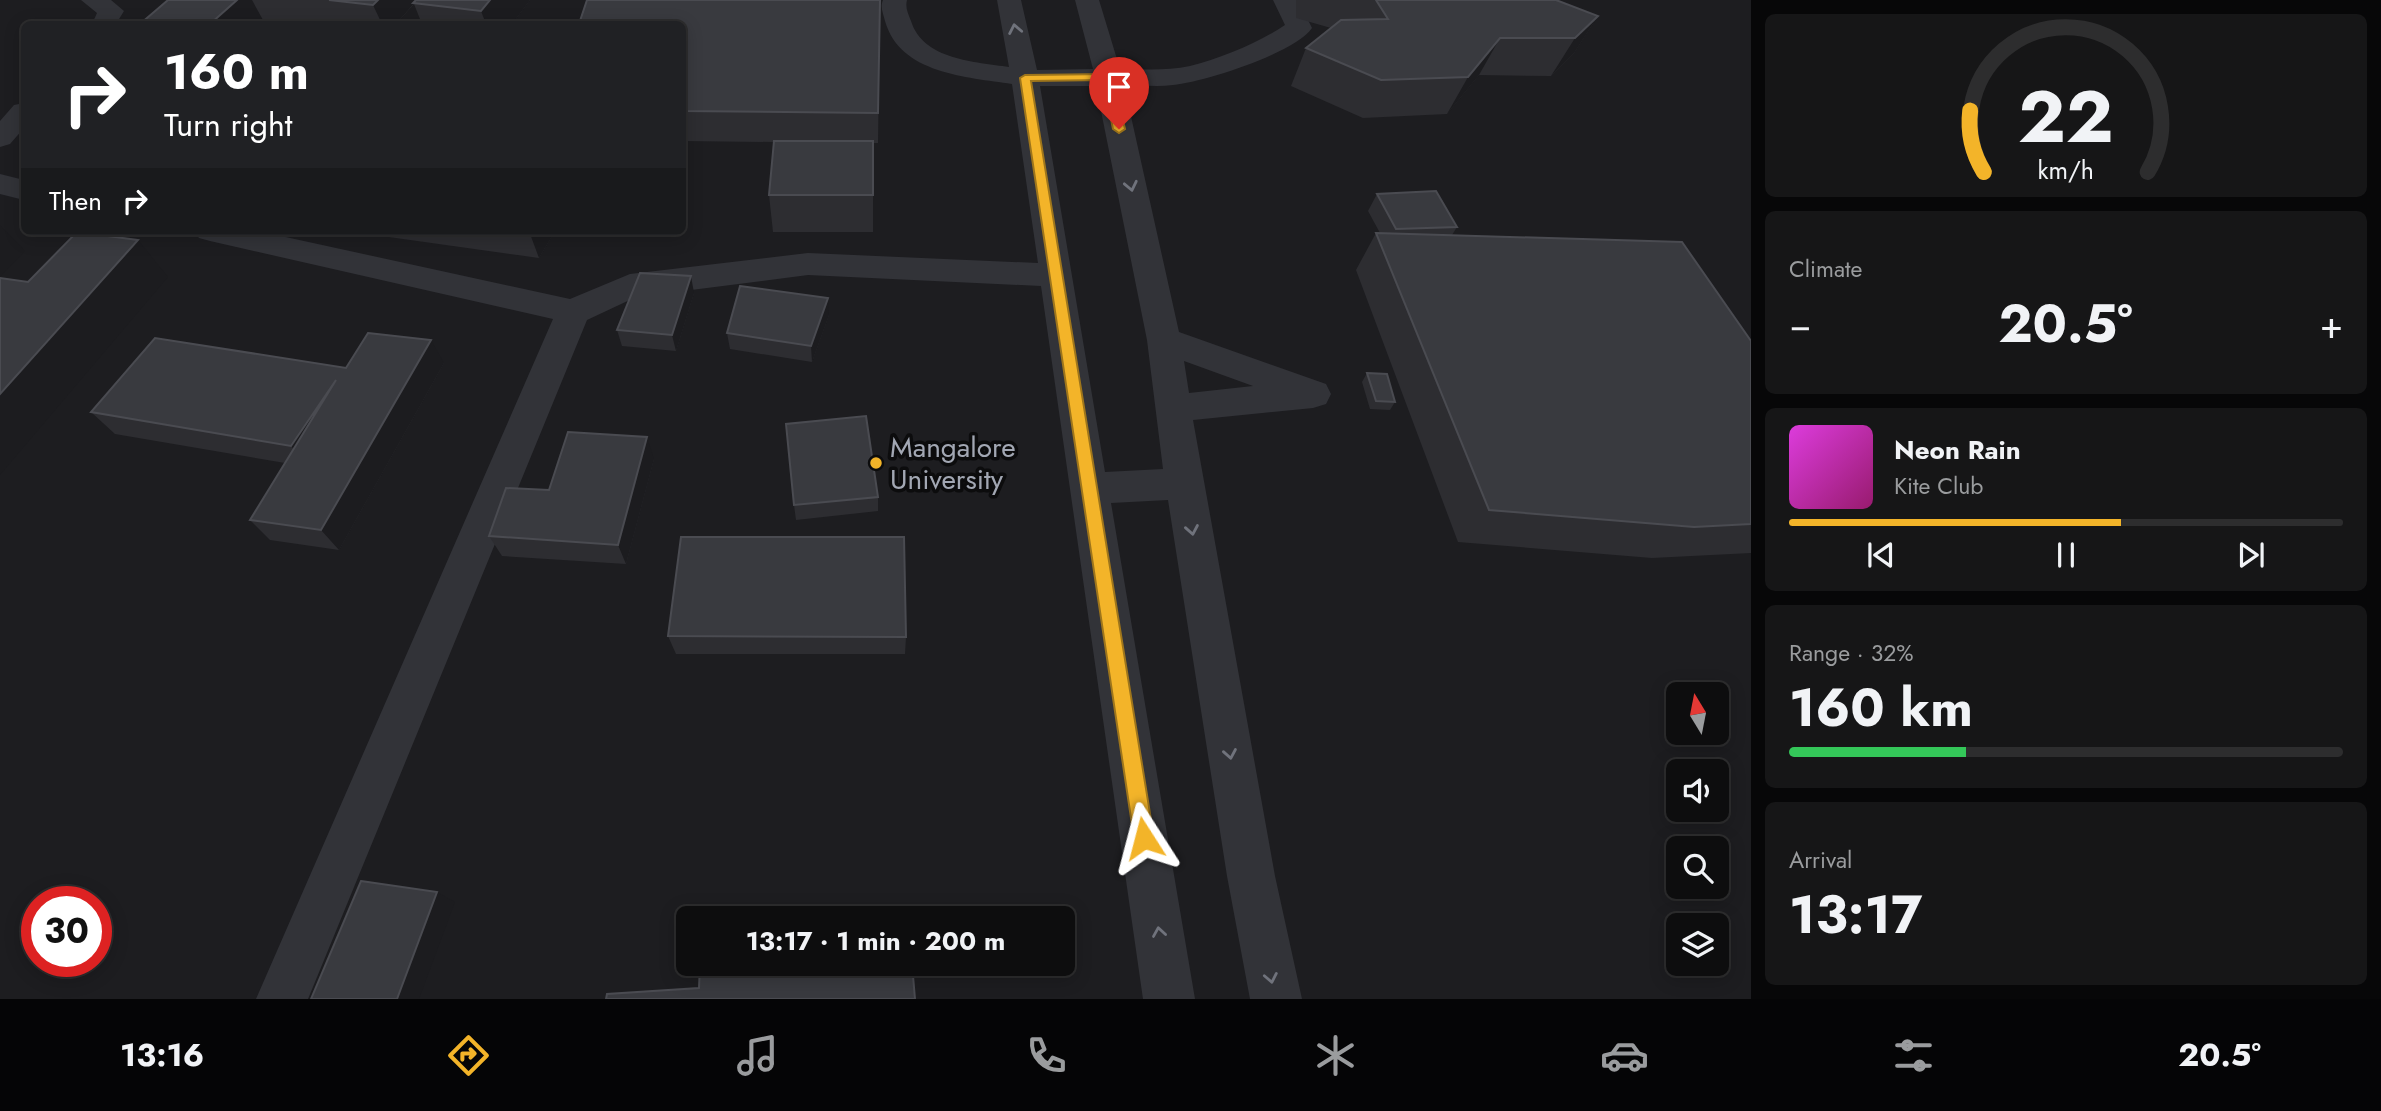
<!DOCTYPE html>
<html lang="en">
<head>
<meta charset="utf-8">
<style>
  body { margin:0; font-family:Jost,sans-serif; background:#161617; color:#f1f3f6; height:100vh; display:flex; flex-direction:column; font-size:26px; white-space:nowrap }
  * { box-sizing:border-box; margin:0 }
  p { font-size:23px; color:#9a9c9e }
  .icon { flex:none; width:38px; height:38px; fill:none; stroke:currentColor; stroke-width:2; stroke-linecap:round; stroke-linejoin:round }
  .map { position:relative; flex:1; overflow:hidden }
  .drawer { display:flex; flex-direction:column; gap:14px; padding:14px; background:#070708; width:630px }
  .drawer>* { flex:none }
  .top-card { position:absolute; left:21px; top:21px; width:665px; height:214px; border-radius:10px; box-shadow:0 4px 18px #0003,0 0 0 2px #2d2d2e; background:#202124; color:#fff; overflow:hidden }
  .needle { width:46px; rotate:350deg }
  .buttons { position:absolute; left:1666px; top:682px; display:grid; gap:14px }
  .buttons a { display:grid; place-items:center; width:63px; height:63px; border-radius:10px; background:#0d0d0e; box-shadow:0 4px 18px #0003,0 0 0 2px #2d2d2e; font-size:35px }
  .speed { position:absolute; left:21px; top:886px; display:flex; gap:14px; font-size:35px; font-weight:700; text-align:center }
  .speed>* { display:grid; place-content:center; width:91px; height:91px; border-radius:50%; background:#0d0d0e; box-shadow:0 4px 18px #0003,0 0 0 2px #2d2d2e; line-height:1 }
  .speed .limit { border:10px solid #d22; background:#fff; color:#111 }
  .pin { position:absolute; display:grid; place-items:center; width:60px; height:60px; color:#fff; margin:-72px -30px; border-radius:50% 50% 50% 0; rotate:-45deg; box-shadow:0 0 7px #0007 }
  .pin .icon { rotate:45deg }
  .me { position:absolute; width:77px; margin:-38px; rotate:351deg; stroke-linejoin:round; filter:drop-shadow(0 0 5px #0008) }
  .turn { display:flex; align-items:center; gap:24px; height:147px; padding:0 28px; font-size:32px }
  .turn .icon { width:91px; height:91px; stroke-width:2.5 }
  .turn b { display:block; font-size:49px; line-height:60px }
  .then { display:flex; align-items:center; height:66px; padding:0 28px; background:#0003; gap:14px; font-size:26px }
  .big { font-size:52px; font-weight:700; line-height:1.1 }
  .drawer .widget { flex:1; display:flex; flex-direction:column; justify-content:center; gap:10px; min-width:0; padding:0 24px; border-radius:10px; background:#161617 }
  .drawer .dial { align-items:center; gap:0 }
  .dial svg { height:182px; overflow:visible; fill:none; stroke:#2d2d2e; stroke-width:7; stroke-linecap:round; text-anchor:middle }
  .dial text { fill:#f1f3f6; stroke:none }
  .song { display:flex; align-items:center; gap:21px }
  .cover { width:84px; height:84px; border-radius:10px; background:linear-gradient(135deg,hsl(300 70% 55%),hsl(320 70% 35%)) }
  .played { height:7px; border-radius:4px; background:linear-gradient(90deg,#f3b429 60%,#2d2d2e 60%) }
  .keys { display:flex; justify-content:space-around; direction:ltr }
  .heat { display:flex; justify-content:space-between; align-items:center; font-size:38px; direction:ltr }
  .charge { height:10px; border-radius:5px; background:linear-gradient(90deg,#34c759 32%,#2d2d2e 0) }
  .trip { position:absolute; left:676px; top:906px; width:399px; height:70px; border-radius:10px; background:#0d0d0e; box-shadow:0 4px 18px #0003,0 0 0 2px #2d2d2e; font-weight:700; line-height:70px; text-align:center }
  .menu { display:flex; height:112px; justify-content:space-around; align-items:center; background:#050506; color:#9a9c9e }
  .menu .icon { width:49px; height:49px }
  .menu .current { color:#f3b429 }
  .menu b { font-size:32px; color:#f1f3f6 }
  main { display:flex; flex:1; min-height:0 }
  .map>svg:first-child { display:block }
  .built { fill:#1d1d20; fill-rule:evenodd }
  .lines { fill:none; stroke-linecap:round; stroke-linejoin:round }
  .minor { fill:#323338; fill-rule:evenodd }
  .wall { fill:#2d2d31 }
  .shaded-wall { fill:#1c1c1f }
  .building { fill:#393a3f; stroke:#4a4b51; stroke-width:2 }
  .oneway { stroke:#70737c }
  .route { fill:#f3b429; stroke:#9e751b; stroke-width:2 }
  .poi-dot { fill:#f3b429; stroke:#0c0c0d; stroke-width:2.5 }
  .labels { text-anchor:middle; stroke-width:7; stroke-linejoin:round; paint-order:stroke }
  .poi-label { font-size:28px; fill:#a2a7b3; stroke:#0c0c0d; text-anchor:start }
</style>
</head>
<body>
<main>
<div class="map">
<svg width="1751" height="999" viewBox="0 0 1751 999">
  <rect width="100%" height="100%" fill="#111113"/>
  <path class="built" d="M0,0h1751v999h-1751zM24,24h658v207h-658zM1678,695h39v38h-39zM1678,772h39v38h-39zM1678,849h39v38h-39zM37,901h59v60h-59zM688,919h374v45h-374zM1678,926h39v38h-39z"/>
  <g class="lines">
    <path class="minor" d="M81,0h30l13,11 -8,13h-24l5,-11z
      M883,0h24c-2,8 1,13 4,21 12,39 65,41 98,46l-12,-67h24l16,70 56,-1 -18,-69h24l21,69c23,0 47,2 70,-3 32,-8 68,-23 95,-41l-12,-25h25l14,28c-17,25 -108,54 -139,57 -16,2 -33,0 -49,0l55,247 147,52 5,10 -5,10 -13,4 -120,12 82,456 27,123h-52l-23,-123 -59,-376 -57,3 84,496h-52l-102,-713 -233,-11 -172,22 -49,23 -279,679h-52l297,-680 -343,-78 -11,-3 -5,-7h64l312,68 60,-25 178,-21 230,10 -26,-179c-45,-7 -112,-10 -127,-63 -2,-8 -5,-14 -2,-21zM1040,86h56l51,254 16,129 -58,3zM1184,361l69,25 -64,7z
      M24,103v25l-14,16 -10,3v-26l14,-16z
      M0,174l24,6v20l-24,-6z"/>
  </g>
  <path class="wall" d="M168,0h362l-18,24h-90l-8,-20 -18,20h-96l-37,-4z
    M880,0l-2,143h-5v89h-100l-4,-37 5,-53 -92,-1v-117z
    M1296,0h260l42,16 -24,37 -23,23 -72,-1 -32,39 -84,4 -72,-32 15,-38 25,-20 -35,-10z
    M1377,194l80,33 -5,8 299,106v212l-99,5 -194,-16 -102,-272 20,-37h4l-12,-22z
    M346,231h209l-16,27z
    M694,293l-18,58 -54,-5 -5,-16z
    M829,315l-17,47 -82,-13 -3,-16z
    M444,363l-105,187 -69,-10 -20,-20 35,-57 -170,-29 -24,-22 255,-44z
    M1367,373l28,29 -5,8 -20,-1 -8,-27z
    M654,459l-28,105 -124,-8 -13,-20 60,-46z
    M878,497v14l-82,9 -2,-15z
    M668,636l238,1 -1,17h-229z"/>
  <path class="shaded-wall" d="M237,0h15l11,20 -4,4h-49z
    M378,0h39l-21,24h-14l-9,-19z
    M490,0h40l-18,24h-26l-5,-13z
    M1598,16l-24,37 -23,23 24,-38z
    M1500,38l-21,37 -32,39 21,-37z
    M0,225l25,26 -25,26z
    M529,231h26l-16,27z
    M138,240l30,37 -168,198v-81z
    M691,276l3,17 -18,58 -4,-16z
    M828,298l1,17 -17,47 -1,-16z
    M431,340l13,23 -105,187 -18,-20z
    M336,380l-27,88 -18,-22z
    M647,437l7,22 -28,105 -8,-19z
    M437,892l18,10 -36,97h-22z"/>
  <path class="building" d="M168,0h69l-27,24h-70z
    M329,0h49l-5,5z
    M416,0h74l-9,11 -68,-8z
    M587,0h293l-2,113 -196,-2v-87h-103z
    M1376,0h180l42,16 -23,22h-75l-32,39 -87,3 -75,-32 35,-28 47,-1z
    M774,141h99v54h-104z
    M1436,191l21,36 -61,2 -19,-35z
    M77,232l61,8 -138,154v-116l28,4z
    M1376,233l306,9 69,99v183l-57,3 -205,-17z
    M640,273l51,3 -19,59 -55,-5z
    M740,286l88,12 -17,48 -84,-13z
    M368,333l63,7 -110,190 -71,-10 86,-140 -45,66 -200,-34 64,-74 191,30z
    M1367,373l20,1 8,28 -19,-1z
    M866,416l12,81 -84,8 -8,-81z
    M568,432l79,5 -29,108 -129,-9 17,-48 43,2z
    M681,537h223l2,100 -238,-1z
    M361,881l76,11 -40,107h-86z
    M851,912v7h-85z
    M700,964h153v3l31,-3h28l3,35h-309l1,-5 92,-6z"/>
  <defs><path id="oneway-chevron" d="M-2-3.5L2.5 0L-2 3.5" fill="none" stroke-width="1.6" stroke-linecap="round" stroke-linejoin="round" transform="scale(1.75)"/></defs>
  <g class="oneway">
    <use href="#oneway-chevron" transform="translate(1015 29) rotate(-101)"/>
    <use href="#oneway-chevron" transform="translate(1131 186) rotate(78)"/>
    <use href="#oneway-chevron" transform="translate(1192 530) rotate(80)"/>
    <use href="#oneway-chevron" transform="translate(1230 754) rotate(80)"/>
    <use href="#oneway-chevron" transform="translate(1159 932) rotate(-99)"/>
    <use href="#oneway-chevron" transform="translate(1271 978) rotate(79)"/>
  </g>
  <path class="route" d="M1112,74l13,55 -6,4 -6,-4 -10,-49 -72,1 123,757 -3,7 -7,2 -7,-2 -3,-7 -114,-760 5,-3z"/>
  <circle class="poi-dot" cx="876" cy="463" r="7"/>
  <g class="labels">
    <g class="poi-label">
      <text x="890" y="457">Mangalore<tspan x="890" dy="32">University</tspan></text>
    </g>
  </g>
</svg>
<div class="buttons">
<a><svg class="needle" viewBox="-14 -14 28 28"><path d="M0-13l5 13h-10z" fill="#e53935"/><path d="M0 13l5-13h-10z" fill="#9a9c9e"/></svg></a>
<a><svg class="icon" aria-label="sound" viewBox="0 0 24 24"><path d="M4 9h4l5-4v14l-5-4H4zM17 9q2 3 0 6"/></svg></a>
<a><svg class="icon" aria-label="search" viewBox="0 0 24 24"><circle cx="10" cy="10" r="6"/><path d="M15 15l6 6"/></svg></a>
<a><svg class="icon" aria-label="layers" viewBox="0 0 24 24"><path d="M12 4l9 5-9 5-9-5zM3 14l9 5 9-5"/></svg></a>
</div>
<div class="speed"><div class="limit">30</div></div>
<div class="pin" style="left:1119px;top:129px;background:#d93025"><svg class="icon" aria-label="arrive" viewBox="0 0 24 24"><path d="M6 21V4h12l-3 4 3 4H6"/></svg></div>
<svg class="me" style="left:1144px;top:838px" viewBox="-20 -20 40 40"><path d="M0-17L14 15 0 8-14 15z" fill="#f3b429" stroke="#fff" stroke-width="4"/></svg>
<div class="trip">13:17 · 1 min · 200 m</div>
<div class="top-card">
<div class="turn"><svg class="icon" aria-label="right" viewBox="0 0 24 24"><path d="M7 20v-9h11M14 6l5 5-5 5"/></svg><div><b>160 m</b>Turn right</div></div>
<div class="then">Then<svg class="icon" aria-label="right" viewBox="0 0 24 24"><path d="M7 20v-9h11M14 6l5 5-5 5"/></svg></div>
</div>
</div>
<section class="drawer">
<div class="widget dial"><svg viewBox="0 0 100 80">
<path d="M14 69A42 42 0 1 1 86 69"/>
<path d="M14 69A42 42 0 0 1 8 42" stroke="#f3b429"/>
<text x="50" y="56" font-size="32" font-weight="700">22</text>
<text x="50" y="72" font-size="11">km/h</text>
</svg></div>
<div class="widget"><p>Climate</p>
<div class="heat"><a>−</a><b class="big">20.5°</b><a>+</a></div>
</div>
<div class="widget">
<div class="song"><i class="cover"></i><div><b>Neon Rain</b><p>Kite Club</p></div></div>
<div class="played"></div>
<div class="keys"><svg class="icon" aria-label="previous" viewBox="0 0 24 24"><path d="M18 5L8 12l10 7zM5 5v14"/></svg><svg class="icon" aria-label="pause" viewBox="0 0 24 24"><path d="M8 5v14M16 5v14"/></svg><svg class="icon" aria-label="next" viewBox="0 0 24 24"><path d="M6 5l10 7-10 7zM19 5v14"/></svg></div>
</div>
<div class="widget"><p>Range · 32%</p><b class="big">160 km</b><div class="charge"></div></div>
<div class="widget"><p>Arrival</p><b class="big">13:17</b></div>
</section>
</main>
<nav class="menu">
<b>13:16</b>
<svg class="icon current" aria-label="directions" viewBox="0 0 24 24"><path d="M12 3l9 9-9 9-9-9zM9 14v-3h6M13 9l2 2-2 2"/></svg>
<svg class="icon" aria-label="music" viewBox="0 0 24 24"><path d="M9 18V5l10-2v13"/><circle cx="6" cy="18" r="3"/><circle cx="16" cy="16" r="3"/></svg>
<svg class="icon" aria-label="phone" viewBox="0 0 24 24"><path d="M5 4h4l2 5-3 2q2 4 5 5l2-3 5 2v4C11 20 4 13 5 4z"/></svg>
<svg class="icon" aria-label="climate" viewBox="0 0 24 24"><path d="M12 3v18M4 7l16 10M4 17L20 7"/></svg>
<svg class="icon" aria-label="car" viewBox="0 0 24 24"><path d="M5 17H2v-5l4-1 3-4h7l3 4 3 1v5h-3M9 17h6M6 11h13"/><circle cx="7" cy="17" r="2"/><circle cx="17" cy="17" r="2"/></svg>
<svg class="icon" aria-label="filters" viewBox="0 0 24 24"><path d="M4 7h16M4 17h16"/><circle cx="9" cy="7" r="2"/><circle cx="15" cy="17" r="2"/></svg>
<b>20.5°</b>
</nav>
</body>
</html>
